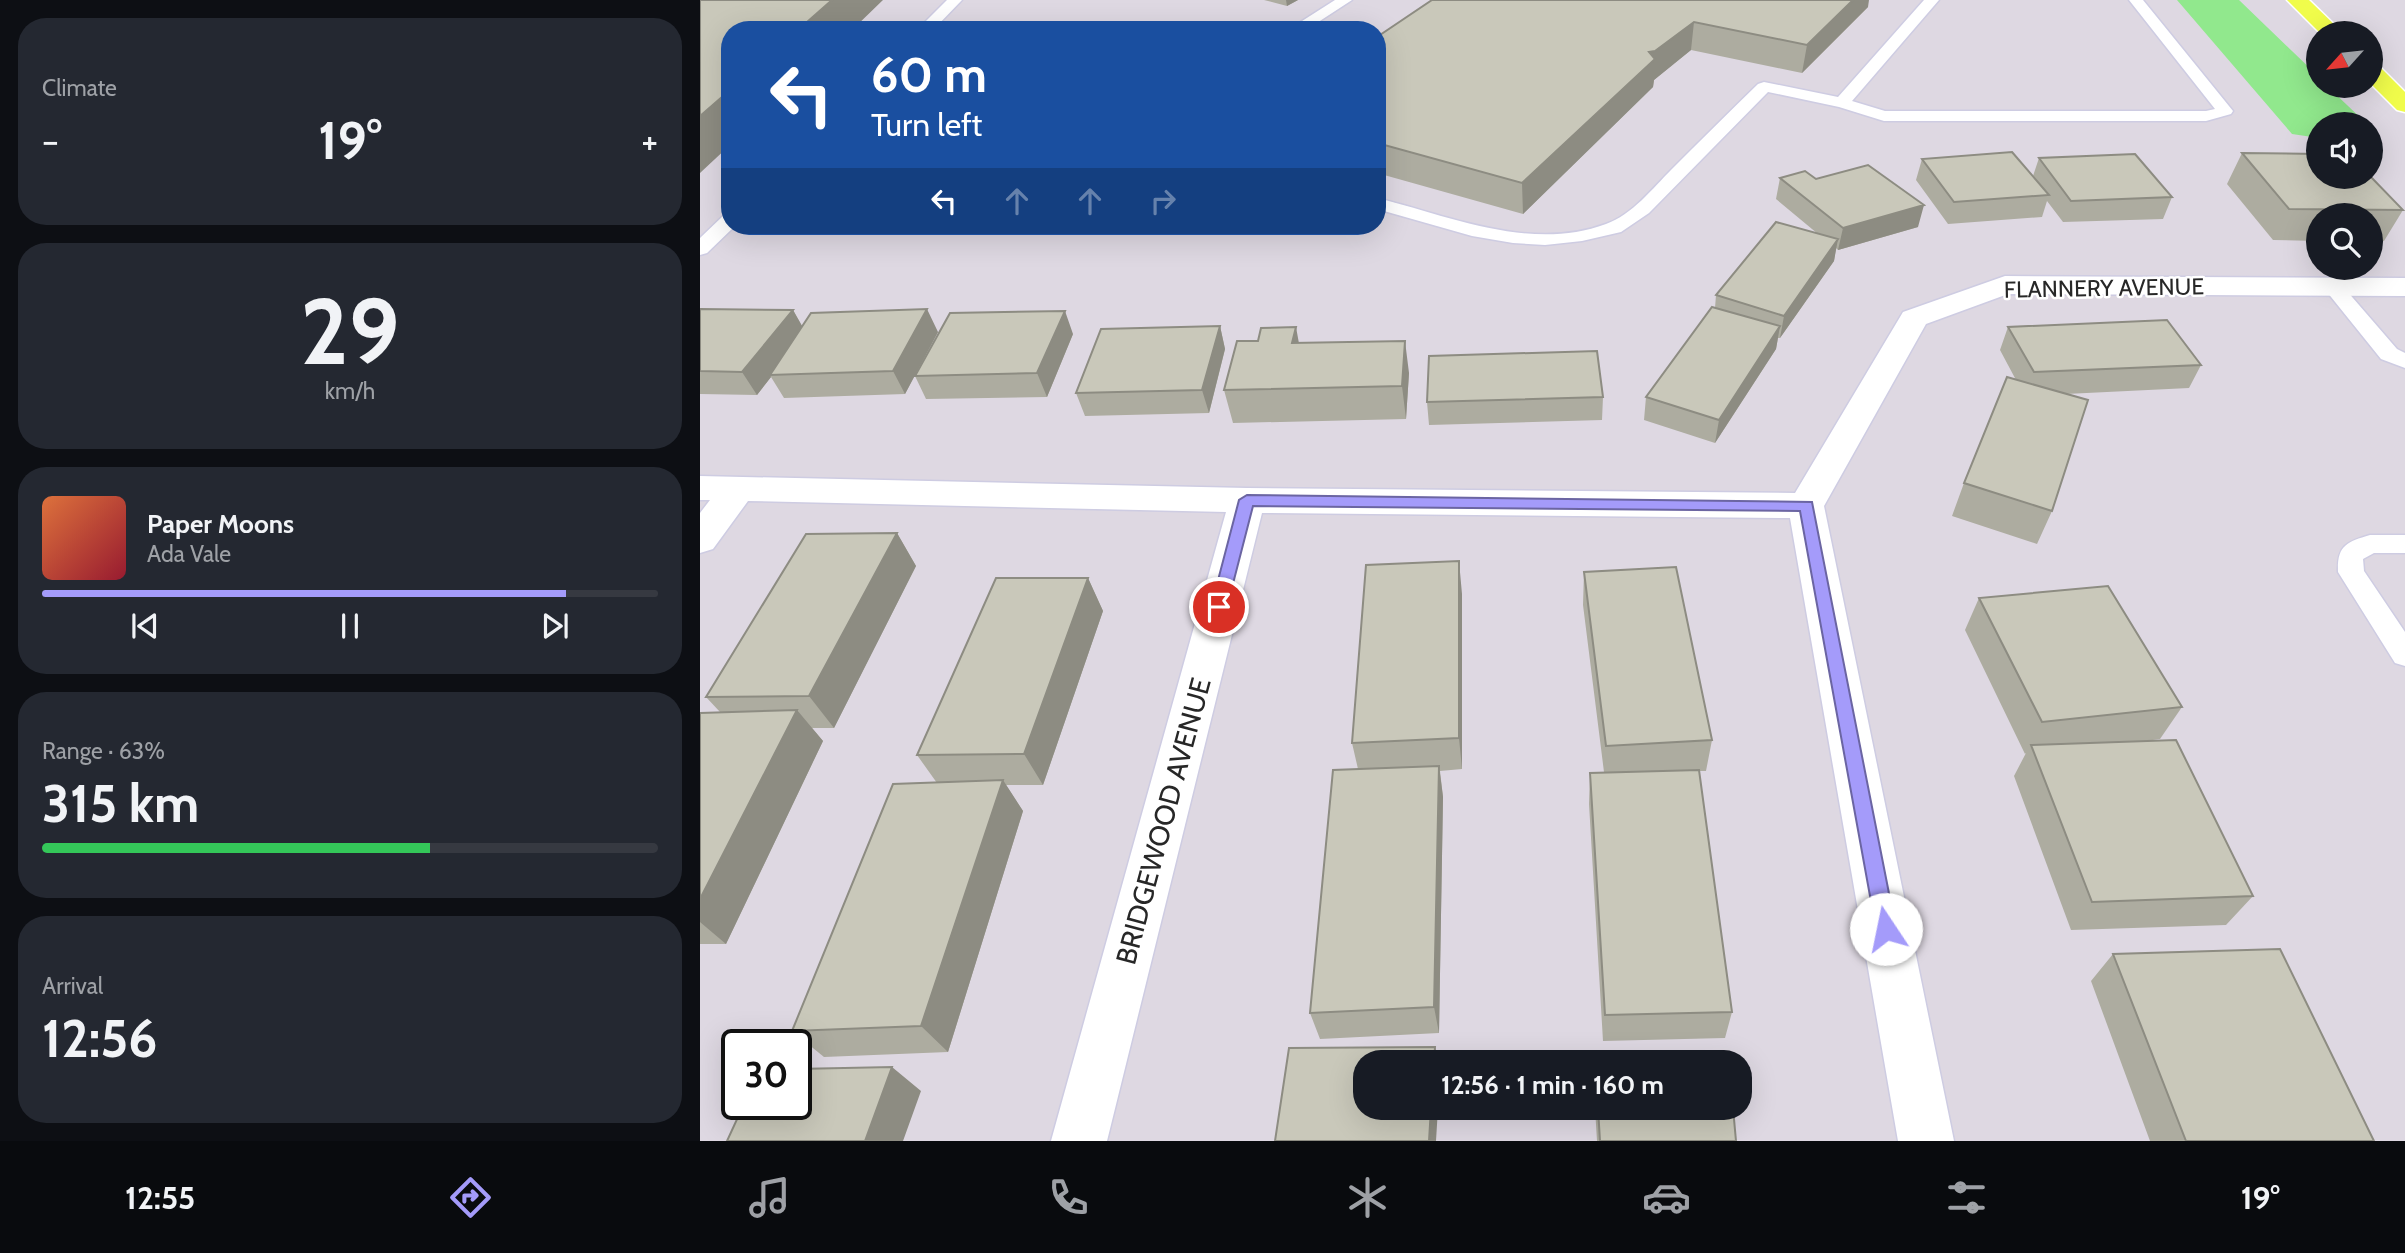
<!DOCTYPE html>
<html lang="en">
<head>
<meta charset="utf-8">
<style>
  body { margin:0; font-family:Cabin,sans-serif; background:#242831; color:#f1f3f6; height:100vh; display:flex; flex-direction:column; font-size:26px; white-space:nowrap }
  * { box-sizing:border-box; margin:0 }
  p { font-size:23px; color:#9ea1a6 }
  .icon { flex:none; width:38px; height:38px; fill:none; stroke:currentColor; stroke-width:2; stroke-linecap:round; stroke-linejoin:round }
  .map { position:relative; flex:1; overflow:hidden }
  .drawer { display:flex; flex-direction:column; gap:18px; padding:18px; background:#0d0f14; width:700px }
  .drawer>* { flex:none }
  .guide { position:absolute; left:21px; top:21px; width:665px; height:214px; border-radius:28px; box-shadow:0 7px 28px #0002; background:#1a4fa0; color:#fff; overflow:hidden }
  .needle { width:46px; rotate:243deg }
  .controls { position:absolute; left:1606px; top:21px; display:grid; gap:14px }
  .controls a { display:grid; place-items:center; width:77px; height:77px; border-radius:50%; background:#171b24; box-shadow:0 7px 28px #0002; font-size:35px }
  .speed { position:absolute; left:21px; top:1029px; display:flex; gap:14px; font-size:35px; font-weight:700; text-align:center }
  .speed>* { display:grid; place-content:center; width:91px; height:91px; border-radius:50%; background:#171b24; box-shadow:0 7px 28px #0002; line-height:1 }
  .speed .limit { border:4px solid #111; border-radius:10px; background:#fff; color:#111 }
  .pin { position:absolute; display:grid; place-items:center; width:60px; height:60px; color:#fff; margin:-30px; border:4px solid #fff; border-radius:50%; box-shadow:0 2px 7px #0007 }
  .me { position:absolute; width:77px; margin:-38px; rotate:349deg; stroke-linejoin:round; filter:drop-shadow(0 0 5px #0008) }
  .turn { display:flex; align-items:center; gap:24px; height:147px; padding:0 35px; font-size:32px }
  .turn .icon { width:91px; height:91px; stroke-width:2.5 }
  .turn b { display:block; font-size:49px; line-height:60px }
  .lanes { display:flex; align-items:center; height:66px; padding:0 35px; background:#0003; justify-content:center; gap:35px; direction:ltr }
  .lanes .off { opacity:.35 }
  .big { font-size:52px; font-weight:700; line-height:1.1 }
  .drawer .card { flex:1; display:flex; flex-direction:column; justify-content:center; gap:10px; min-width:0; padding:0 24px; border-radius:28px; background:#242831 }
  .drawer .dial { align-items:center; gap:0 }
  .dial b { font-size:91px; line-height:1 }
  .song { display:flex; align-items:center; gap:21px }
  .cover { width:84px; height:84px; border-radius:10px; background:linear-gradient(135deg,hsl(20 70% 55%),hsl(350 70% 35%)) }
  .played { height:7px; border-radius:4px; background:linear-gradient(90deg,#a49bfa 85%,#363941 85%) }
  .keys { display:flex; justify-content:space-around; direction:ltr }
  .heat { display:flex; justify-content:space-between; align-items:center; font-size:38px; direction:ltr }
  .charge { height:10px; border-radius:5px; background:linear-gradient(90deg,#34c759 63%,#363941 0) }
  .trip { position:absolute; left:653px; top:1050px; width:399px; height:70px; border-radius:28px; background:#171b24; box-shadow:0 7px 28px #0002; font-weight:700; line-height:70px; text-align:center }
  .menu { display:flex; height:112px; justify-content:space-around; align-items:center; background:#090b0e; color:#9ea1a6 }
  .menu .icon { width:49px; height:49px }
  .menu .current { color:#a49bfa }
  .menu b { font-size:32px; color:#f1f3f6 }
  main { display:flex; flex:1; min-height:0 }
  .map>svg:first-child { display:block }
  .industrial { fill:#ded8e2; fill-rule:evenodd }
  .green { fill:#91e88d }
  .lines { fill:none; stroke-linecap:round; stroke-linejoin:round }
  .lane-casing { stroke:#cecce2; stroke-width:3 }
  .street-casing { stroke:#cecce2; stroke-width:3 }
  .primary-casing { stroke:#fff; stroke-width:3 }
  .lane { fill:#fff; fill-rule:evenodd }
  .street { fill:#fff; fill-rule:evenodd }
  .primary { fill:#f0fc4b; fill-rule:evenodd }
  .wall { fill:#adaca0 }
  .shaded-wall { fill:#8d8c82 }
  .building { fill:#c9c8ba; stroke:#8d8c82; stroke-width:2 }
  .route { fill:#a49bfa; stroke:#6b65a2; stroke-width:2 }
  .labels { text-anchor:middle; stroke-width:5; stroke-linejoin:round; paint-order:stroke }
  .street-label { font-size:23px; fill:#272727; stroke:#fff }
  .near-street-label { font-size:28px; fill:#272727; stroke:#fff }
</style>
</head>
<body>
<main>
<section class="drawer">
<div class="card"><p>Climate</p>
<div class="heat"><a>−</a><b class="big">19°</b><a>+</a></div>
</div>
<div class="card dial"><b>29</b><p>km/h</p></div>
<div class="card">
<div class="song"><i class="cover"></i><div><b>Paper Moons</b><p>Ada Vale</p></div></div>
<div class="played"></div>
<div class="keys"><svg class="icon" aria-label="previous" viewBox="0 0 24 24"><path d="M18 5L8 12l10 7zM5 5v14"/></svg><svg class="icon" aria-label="pause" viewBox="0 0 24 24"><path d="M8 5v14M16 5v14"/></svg><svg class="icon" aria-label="next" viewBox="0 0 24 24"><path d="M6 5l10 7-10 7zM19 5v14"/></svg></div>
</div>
<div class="card"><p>Range · 63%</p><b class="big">315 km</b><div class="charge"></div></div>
<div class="card"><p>Arrival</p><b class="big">12:56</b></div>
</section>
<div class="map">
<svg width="1705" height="1141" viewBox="0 0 1705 1141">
  <rect width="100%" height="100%" fill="#ebe9d6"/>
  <path class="industrial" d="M0,0h1705v1141h-1705zM30,30h647v196h-647zM1619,33h52v53h-52zM1619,124h52v53h-52zM1619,215h52v53h-52zM37,1045h59v59h-59zM665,1062h375v46h-375z"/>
  <path class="green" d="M1477,0h62l80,77v9h8l40,38h-48v14l-27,-4z"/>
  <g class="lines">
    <defs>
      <path id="lane" d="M247,0h15l-29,30h-16z
        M635,0h17l-46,30h-18z
        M1224,0h15l-87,101 33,10h321l9,-2 -86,-109h14l90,111 -2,3 -25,7h-322l-45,-14 -71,-15 -119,121 -28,19 -39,9 -37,4 -32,-2 -41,-7 -95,-27v-11c73,18 154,54 229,26 26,-9 47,-36 65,-54 29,-29 58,-58 87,-86l6,-2 74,15z
        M30,214v12h5l-28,27 -7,2v-17l23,-22z
        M1633,281l7,2 57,66 8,4v15l-24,-9 -58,-72 3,-4z
        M1670,535h35v18h-31l-11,6 1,12 41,61v34l-10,-3 -57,-91c-1,-26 8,-30 32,-37z"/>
      <path id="street" d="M1305,276l400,2v18l-397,-2 -82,30 -102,182 130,635h-56l-108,-623 -528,-5 -155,628h-56l175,-629 -478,-11 -35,48 -13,4v-40l10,-13h-10v-24l547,12 548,5 108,-181z"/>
      <path id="primary" d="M1587,0h22l34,33h-23z
        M1671,64l8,2 26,26v20l-8,-2 -26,-26z"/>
    </defs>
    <use href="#lane" class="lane-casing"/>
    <use href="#street" class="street-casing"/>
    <use href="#primary" class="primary-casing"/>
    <use href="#lane" class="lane"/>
    <use href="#street" class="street"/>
    <use href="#primary" class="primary"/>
  </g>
  <path class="wall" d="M564,0h34l-11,6z
    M1168,7l-66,66 -111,-23 -37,30 -1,7 -130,127 -146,-41v-136z
    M1542,153l161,57 -19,31h-13v-26h-52v26l-46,-1 -46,-56z
    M1339,158l133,39 -9,22 -100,3 -16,-21 -5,16 -94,7 -32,-44 6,-21 111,17z
    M1080,178l36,1 102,48 -80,23 -2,-2 -2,13 -54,77h-2l-2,11 -61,94 -71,-23 2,-23 69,-89 1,-13 102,-61 -42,-35z
    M0,309l93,1 9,16 136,6 -33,62 -121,4 -13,-21 -14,18 -57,-1z
    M520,326l5,23 -16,64 -124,3 -9,-23z
    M1308,327l193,38 -12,23 -123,6 -14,117 -15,33 -85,-28 12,-33 52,-103 -16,-30z
    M373,334l-26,63 -121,2 -11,-23z
    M599,343l110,30 -3,46 -173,4 -9,-33z
    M903,397l-1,23 -173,5 -2,-23z
    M197,533l19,33 -82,162h-22l11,13 -97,203h-26v-231l20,-1 -14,-15z
    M884,572l128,168 -6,31h-7l33,241 -7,26 -122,3 -14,-237 1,-31 14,-1 -21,-167z
    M388,578l15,33 -60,174h-37l17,26 -75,241 -124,5 -32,-26 145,-248 -20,-28z
    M762,594v175l-22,2 3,26 -4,236 -119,6 -10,-26 48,-244 -6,-26z
    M1279,598l203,109 -22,32 -22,3 115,154 -27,29 -155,5 -57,-154 12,-23 -1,1 -60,-124z
    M1413,954l261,187h-224l-59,-160z
    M895,1108h138l3,33h-139z"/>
  <path class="shaded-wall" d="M132,0h51l-31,30h-54z
    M586,0h12l-11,6z
    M1153,0h16l-1,7 -66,66 5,-28z
    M994,22l-3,28 -37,30 -1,7 -130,127 -1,-31 127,-131z
    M30,90v55l-30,28v-57z
    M1224,205l-6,22 -80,23 5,-22z
    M1138,239l-4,22 -54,77 4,-22z
    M227,309l11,23 -33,62 -12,-23z
    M93,310l13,23 -36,42 1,2 -14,18 -15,-23z
    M365,311l8,23 -26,63 -10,-24z
    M520,326l5,23 -16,64 -7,-23z
    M1080,326l-4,23 -61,94 4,-23z
    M596,327l6,33 -10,-17z
    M705,341l4,32 -3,46 -4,-33z
    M197,533l19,33 -82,162 -25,-32z
    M759,561l3,33v175l-3,-31z
    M388,578l15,33 -60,174 -19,-31z
    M97,710l26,31 -97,203 -26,-22v-23z
    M739,766l4,31 -4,236 -5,-26z
    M303,780l20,31 -75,241 -27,-26z
    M735,1047l3,15h-4z
    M192,1067l29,24 -18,50h-38z
    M731,1108h7l-2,33h-7z"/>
  <path class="building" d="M0,0h132l-34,30h-68v60l-30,26z
    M732,0h421l-46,45 -113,-23 -39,29 -6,1 6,7 -133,124 -145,-40v-106z
    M1312,152l37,43 -95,7 -32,-43z
    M1542,153l77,1v23h52l32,33 -114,-1z
    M1435,154l37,43 -101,4 -32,-43z
    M1168,165l56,40 -81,23 -63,-50 25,-7 11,8z
    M1076,222l62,17 -54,77 -68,-21z
    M1012,307l68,19 -61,94 -73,-23z
    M0,309l93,1 -51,62 -42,-1z
    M227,309l-34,62 -123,4 41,-62z
    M365,311l-28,62 -122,3 35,-63z
    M1467,320l34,45 -167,7 -26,-45z
    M520,326l-18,64 -126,3 25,-64z
    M596,327l-4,16 113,-2 -3,45 -178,4 13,-49h21l3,-13z
    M897,351l6,46 -176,5 2,-46z
    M1307,377l81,23 -36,111 -88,-28z
    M197,533l-88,163 -103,1 100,-163z
    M759,561v177l-107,5 14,-178z
    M976,567l36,173 -106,6 -22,-174z
    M296,578h92l-64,176 -107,1z
    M1408,586l74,121 -140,15 -63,-124z
    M97,710l-97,189v-186z
    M1476,740l77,156 -161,6 -61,-157z
    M739,766l-5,241 -124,6 23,-243z
    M999,770l33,242 -127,3 -15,-242z
    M303,780l-82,246 -129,5 101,-247z
    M1580,949l94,192h-188l-73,-187z
    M735,1047l-1,15h-69v46h66l-2,33h-154l14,-93z
    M1026,1052l1,10h-131v-8z
    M192,1067l-27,74h-138l17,-37h52v-35z
    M898,1108h135l3,33h-136z"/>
  <path class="route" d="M547,495l565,7 84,427 -3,7 -7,3 -7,-3 -3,-7 -76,-418 -547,-5 -26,101 -8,6 -8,-6 28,-107z"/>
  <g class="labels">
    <g class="street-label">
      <text transform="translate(1404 288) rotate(-1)" y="8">FLANNERY AVENUE</text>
    </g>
    <g class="near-street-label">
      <text transform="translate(463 821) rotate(-75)" y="10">BRIDGEWOOD AVENUE</text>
    </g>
  </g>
</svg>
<div class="controls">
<a><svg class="needle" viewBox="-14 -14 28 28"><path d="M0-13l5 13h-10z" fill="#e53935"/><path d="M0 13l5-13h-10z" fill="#9ea1a6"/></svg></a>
<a><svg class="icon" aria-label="sound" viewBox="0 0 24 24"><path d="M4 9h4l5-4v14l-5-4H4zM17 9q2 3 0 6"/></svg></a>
<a><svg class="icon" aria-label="search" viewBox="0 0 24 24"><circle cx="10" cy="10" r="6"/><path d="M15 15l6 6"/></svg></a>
</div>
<div class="speed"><div class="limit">30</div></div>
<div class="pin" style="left:519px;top:607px;background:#d93025"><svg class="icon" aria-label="arrive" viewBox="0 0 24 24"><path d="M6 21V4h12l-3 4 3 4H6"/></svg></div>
<svg class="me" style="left:1186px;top:929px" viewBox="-20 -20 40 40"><circle r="19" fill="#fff"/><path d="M0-13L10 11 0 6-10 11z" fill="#a49bfa"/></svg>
<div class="trip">12:56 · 1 min · 160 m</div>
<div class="guide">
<div class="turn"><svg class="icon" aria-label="left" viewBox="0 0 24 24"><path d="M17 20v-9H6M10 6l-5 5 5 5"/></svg><div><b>60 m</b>Turn left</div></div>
<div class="lanes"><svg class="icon" aria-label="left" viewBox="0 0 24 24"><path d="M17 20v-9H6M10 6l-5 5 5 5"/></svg><svg class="icon off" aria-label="ahead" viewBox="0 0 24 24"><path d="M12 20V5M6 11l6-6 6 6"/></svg><svg class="icon off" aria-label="ahead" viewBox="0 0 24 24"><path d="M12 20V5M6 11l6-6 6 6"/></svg><svg class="icon off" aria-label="right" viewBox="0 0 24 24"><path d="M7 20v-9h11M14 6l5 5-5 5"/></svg></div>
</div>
</div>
</main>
<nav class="menu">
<b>12:55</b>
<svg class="icon current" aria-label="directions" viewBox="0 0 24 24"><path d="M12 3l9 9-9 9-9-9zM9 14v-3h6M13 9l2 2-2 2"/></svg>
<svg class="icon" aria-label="music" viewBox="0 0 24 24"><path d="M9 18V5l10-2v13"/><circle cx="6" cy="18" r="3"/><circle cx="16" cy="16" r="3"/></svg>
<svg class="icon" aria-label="phone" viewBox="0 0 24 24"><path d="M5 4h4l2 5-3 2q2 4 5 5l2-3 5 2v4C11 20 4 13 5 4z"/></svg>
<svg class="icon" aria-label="climate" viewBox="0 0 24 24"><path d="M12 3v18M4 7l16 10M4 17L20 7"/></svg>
<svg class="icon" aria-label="car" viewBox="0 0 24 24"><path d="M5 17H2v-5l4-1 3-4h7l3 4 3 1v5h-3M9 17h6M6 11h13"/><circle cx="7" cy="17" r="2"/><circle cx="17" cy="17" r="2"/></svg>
<svg class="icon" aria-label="filters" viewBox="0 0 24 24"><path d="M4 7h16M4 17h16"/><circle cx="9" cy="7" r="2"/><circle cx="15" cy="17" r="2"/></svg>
<b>19°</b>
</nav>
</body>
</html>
